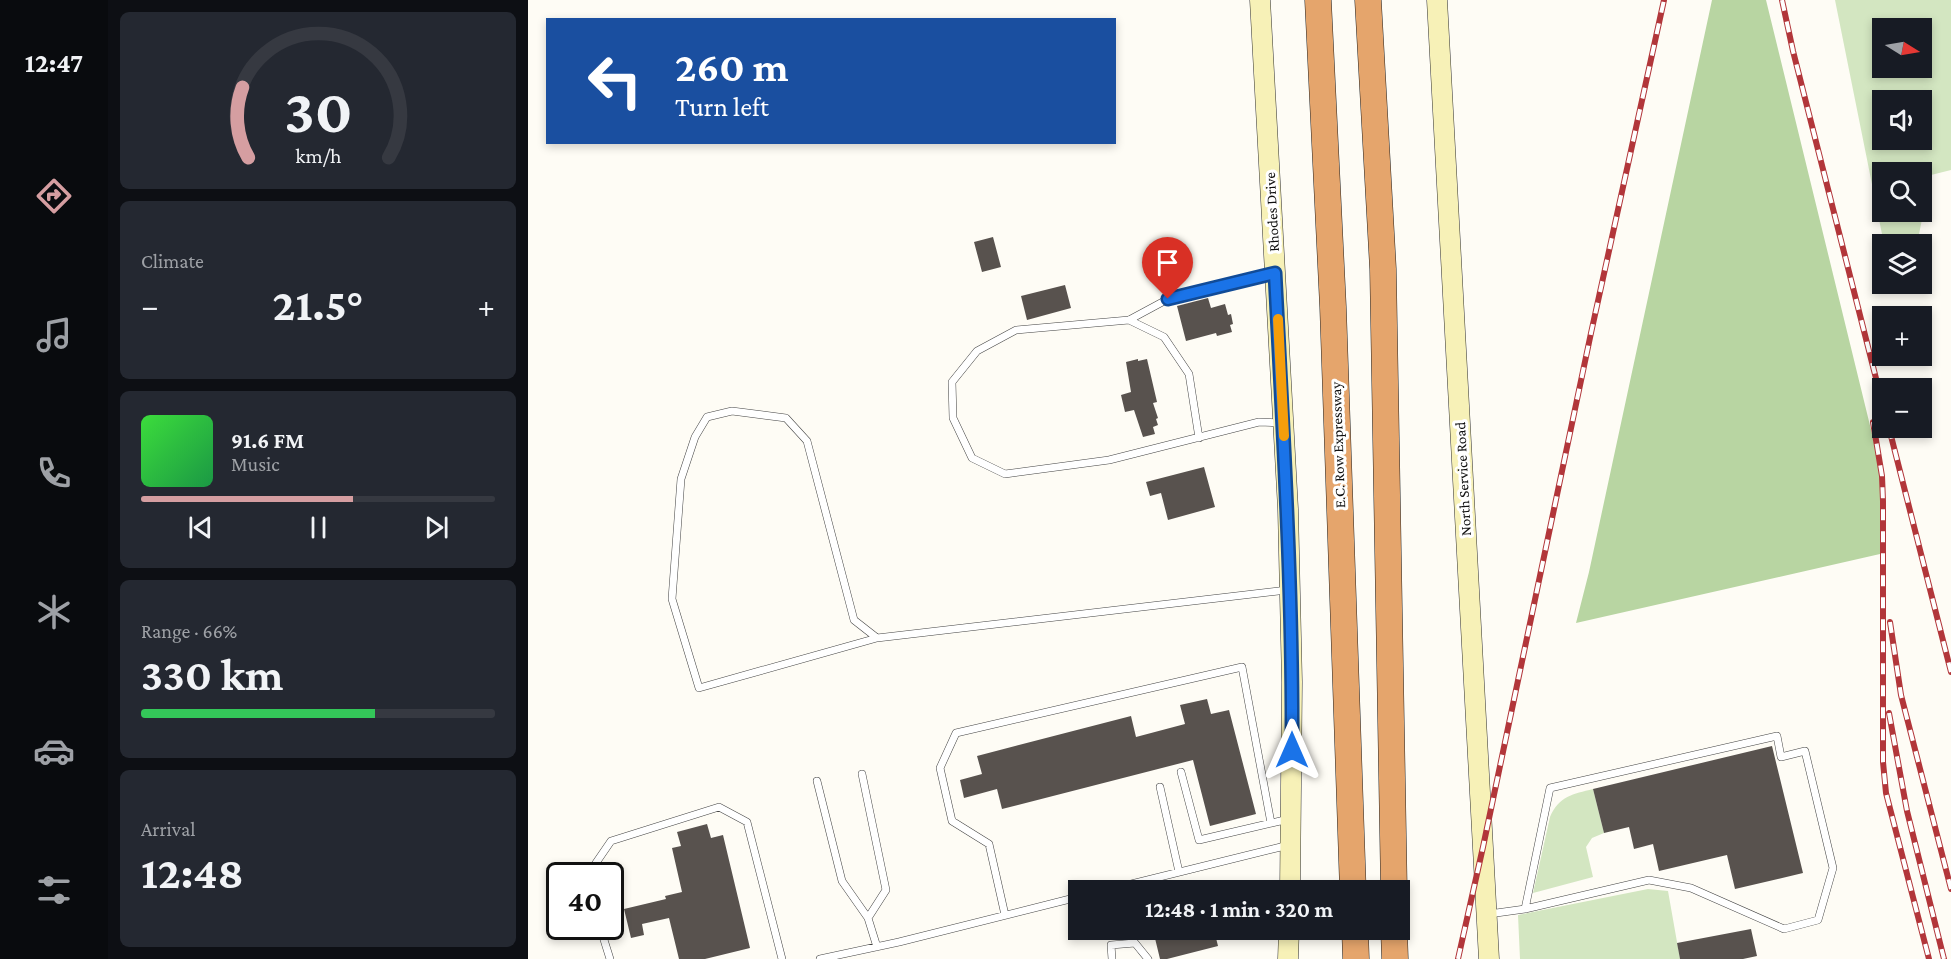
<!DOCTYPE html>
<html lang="en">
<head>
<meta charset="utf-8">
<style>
  body { margin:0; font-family:"Crimson Pro",serif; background:#242831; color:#f1f3f6; height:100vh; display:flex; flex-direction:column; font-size:22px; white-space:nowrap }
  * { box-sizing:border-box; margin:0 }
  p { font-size:20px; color:#9ea1a6 }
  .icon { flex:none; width:33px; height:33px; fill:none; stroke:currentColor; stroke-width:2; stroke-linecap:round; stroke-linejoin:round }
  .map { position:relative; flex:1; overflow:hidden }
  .sheet { display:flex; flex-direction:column; gap:12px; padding:12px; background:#0d0f14; width:420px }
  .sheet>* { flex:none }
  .banner { position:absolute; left:18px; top:18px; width:570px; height:126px; border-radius:0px; box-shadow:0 3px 9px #0003; background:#1a4fa0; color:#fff; overflow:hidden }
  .needle { width:39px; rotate:101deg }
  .buttons { position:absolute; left:1344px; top:18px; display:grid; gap:12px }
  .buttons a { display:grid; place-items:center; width:60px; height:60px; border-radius:0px; background:#171b24; box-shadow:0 3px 9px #0003; font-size:30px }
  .speed { position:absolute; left:18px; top:862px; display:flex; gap:12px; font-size:30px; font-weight:700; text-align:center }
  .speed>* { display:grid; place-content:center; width:78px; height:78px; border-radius:50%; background:#171b24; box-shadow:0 3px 9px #0003; line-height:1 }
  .speed .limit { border:3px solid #111; border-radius:9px; background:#fff; color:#111 }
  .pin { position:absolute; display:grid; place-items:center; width:51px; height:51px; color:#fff; margin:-62px -26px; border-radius:50% 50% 50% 0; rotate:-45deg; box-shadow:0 0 6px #0007 }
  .pin .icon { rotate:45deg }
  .me { position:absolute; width:66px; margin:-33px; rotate:0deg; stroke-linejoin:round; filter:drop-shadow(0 0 4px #0008) }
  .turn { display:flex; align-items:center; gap:21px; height:126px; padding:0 30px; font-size:27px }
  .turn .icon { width:78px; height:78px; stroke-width:2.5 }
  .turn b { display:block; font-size:42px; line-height:51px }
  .big { font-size:45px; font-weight:700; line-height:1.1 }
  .sheet .widget { flex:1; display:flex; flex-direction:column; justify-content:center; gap:9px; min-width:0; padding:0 21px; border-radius:9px; background:#242831 }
  .sheet .dial { align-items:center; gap:0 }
  .dial svg { height:156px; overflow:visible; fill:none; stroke:#363941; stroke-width:7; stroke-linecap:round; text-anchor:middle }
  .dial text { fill:#f1f3f6; stroke:none }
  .song { display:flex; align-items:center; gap:18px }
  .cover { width:72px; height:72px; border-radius:9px; background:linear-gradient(135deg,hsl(120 70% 55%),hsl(140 70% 35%)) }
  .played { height:6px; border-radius:3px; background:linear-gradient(90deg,#d59ea1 60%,#363941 60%) }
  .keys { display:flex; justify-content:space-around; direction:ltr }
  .heat { display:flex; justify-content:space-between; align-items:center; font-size:33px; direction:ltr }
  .charge { height:9px; border-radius:4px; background:linear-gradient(90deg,#34c759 66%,#363941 0) }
  .trip { position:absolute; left:540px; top:880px; width:342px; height:60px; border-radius:0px; background:#171b24; box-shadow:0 3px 9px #0003; font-weight:700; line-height:60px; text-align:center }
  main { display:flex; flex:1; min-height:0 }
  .tab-bar { display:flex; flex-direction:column; width:108px; justify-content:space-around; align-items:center; background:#090b0e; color:#9ea1a6 }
  .tab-bar .icon { width:42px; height:42px }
  .tab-bar .active { color:#d59ea1 }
  .tab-bar b { font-size:27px; color:#f1f3f6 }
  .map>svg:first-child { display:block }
  .green { fill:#d3e6c1; fill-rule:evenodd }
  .forest { fill:#b8d5a2 }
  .building { fill:#58524e }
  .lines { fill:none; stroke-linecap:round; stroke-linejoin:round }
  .lane-casing { stroke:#434343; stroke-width:8 }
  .secondary-casing { stroke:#323232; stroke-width:21 }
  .highway-casing { stroke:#212121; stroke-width:27 }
  .lane { stroke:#fff; stroke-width:7 }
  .secondary { stroke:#f7f1b7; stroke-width:20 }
  .highway { stroke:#e5a56c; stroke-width:26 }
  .rail-casing { stroke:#b2363a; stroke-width:6 }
  .rail { stroke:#fff; stroke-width:4; stroke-dasharray:11; stroke-linecap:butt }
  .route-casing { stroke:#114b97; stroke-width:15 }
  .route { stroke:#1a73e8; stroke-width:10 }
  .slow { stroke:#f59e0b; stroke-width:10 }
  .labels { text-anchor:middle; stroke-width:6; stroke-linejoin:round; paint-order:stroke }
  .street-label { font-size:15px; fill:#101010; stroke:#fff }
</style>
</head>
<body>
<main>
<nav class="tab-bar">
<b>12:47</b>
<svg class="icon active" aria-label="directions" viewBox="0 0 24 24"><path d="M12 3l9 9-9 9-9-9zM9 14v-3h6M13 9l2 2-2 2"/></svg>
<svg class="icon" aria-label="music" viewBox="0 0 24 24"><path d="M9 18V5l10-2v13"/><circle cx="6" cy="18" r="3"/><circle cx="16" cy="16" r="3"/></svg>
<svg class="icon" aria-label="phone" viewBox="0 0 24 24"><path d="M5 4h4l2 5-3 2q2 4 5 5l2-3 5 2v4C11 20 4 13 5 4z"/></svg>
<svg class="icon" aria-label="climate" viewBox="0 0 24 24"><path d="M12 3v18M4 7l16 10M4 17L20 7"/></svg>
<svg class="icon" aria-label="car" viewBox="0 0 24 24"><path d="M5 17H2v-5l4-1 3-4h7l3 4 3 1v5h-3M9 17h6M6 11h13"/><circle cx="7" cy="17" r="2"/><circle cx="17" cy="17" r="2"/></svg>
<svg class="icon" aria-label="filters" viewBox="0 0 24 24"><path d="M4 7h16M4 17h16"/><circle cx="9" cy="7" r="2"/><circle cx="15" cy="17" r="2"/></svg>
</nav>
<section class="sheet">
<div class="widget dial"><svg viewBox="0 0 100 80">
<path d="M14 69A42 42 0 1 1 86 69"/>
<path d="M14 69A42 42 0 0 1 11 33" stroke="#d59ea1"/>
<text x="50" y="56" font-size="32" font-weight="700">30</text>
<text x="50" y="72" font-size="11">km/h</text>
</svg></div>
<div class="widget"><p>Climate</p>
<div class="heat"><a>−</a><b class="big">21.5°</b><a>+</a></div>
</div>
<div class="widget">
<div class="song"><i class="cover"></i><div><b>91.6 FM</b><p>Music</p></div></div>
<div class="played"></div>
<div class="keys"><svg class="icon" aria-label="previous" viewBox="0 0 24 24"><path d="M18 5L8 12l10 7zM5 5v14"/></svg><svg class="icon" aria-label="pause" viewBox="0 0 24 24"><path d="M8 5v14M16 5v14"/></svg><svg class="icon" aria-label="next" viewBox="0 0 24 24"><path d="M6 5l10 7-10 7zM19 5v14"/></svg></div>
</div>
<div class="widget"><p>Range · 66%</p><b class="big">330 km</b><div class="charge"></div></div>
<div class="widget"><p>Arrival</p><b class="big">12:48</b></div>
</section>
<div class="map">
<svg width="1423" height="959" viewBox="0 0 1423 959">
  <rect width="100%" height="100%" fill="#fefcf5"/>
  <path class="green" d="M1307,0h116v170l-20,5 -14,69h-33zM1354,28h40v40h-40zM1354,100h40v40h-40zM1354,172h40v40h-40z
    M1065,789l11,44 -12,5 -6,9 7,30 -60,16 17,-76c9,-21 23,-23 43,-28z
    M1120,889l20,2 12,68h-160l-2,-44z"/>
  <path class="forest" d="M1184,0h54l110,450 6,34 -2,70 -304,69 13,-51z"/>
  <path class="building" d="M465,237l8,30 -19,5 -8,-30z
    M537,285l6,23 -44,12 -6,-24z
    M680,298l3,10 14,-4 3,11 3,-1 2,10 -3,1 2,7 -15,4 -1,-3 -30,8 -9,-35z
    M610,359v2l9,-2 10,43 -4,1 5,15 -2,1 2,6 -5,2 2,7 -12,3 -9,-27 -9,2 -4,-17 10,-3 -5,-30z
    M676,467l11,40 -47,13 -7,-27 -11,3 -4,-14z
    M679,699l4,15 18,-4 27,104 -46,12 -17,-66 -191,49 -5,-20 -33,9 -4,-18 22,-6 -5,-18 154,-40 5,21 49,-13 -5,-19z
    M1244,746l31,127 -68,16 -8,-34 -68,16 -6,-27 -19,5 -5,-22 -25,6 -11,-44z
    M179,824l4,14 12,-3 27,113 -45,11h-26l-10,-41 -27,6 2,11 -13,3 -7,-29 42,-10 -1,-3 17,-4 -10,-44 9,-2 -4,-14z
    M1223,929l6,27 -14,3h-63l-3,-16z
    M625,930h61l4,16 -51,13h-7z"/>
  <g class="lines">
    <defs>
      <path id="lane" d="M745,274l-105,25 -39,21 -113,10 -39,21 -25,31 1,36 19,40 33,16 104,-14 150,-38 22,1
        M601,320l35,17 25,37 10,64
        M349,638l-178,50 -27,-89 9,-120 14,-42 12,-20 25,-6 54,7 21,23 47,179 23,18 410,-48
        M653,772l18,68 90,-21
        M334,774l24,116 -18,28
        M289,781l25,100 26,37 9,29
        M632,787l19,85
        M59,876l24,-35 108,-34 28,15 35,137
        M575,891l186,-46
        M961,914l36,-5 124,-29 42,8 93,41 34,-9 15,-52 -28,-117 -24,6 -4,-21 -227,52 -25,121
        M477,915l-16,-71 -37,-23 -12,-53 16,-35 286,-66 29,156
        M72,927l10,32
        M292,959l79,-17 179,-45
        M584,959l-1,-14 24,-2 13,16"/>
      <path id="secondary" d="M732,0l28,509 4,173 -2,209
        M909,0l52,959
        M760,959l1,-29"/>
      <path id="highway" d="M790,0l15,307 20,584
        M840,0l15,269 11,622
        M827,930l1,29
        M866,930l1,29"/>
    </defs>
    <use href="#lane" class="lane-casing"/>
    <use href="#secondary" class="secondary-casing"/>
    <use href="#highway" class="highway-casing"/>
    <use href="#lane" class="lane"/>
    <use href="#secondary" class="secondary"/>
    <use href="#highway" class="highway"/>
    <defs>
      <path id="rail" d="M1254,0l11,51 89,351
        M1345,422l9,54 1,25v261l3,31 43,166
        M1361,428l62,244
        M1362,622l11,73 50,194
        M1361,713l18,98 37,148
        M930,959l25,-112 108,-514 73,-333"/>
    </defs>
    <use href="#rail" class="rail-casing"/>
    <use href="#rail" class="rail"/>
  </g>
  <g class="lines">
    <defs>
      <path id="route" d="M640,299l107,-26c8,159 18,318 17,477"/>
    </defs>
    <use href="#route" class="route-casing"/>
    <use href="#route" class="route"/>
    <path class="slow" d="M750,319l6,117"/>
  </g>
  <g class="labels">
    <g class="street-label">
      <text transform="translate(744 212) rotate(-93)" y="5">Rhodes Drive</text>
      <text transform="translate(810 445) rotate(-92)" y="5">E.C. Row Expressway</text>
      <text transform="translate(935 479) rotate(-93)" y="5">North Service Road</text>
    </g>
  </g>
</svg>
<div class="buttons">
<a><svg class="needle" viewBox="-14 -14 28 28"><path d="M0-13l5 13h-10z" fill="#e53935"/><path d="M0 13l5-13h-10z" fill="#9ea1a6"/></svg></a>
<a><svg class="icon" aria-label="sound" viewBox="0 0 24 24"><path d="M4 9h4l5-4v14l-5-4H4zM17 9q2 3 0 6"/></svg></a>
<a><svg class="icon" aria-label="search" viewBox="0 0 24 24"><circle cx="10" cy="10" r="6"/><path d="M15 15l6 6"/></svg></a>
<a><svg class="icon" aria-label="layers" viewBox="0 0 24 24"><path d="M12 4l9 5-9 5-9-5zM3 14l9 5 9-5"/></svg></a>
<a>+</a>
<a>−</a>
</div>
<div class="speed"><div class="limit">40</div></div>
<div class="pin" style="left:640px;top:299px;background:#d93025"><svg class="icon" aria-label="arrive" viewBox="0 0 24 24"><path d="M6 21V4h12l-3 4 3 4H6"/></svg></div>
<svg class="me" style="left:764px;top:750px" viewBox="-20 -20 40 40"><path d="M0-17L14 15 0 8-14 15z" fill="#1a73e8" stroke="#fff" stroke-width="4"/></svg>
<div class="trip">12:48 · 1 min · 320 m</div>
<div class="banner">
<div class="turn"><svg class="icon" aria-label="left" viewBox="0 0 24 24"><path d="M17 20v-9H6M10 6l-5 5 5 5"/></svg><div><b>260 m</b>Turn left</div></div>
</div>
</div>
</main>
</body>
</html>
